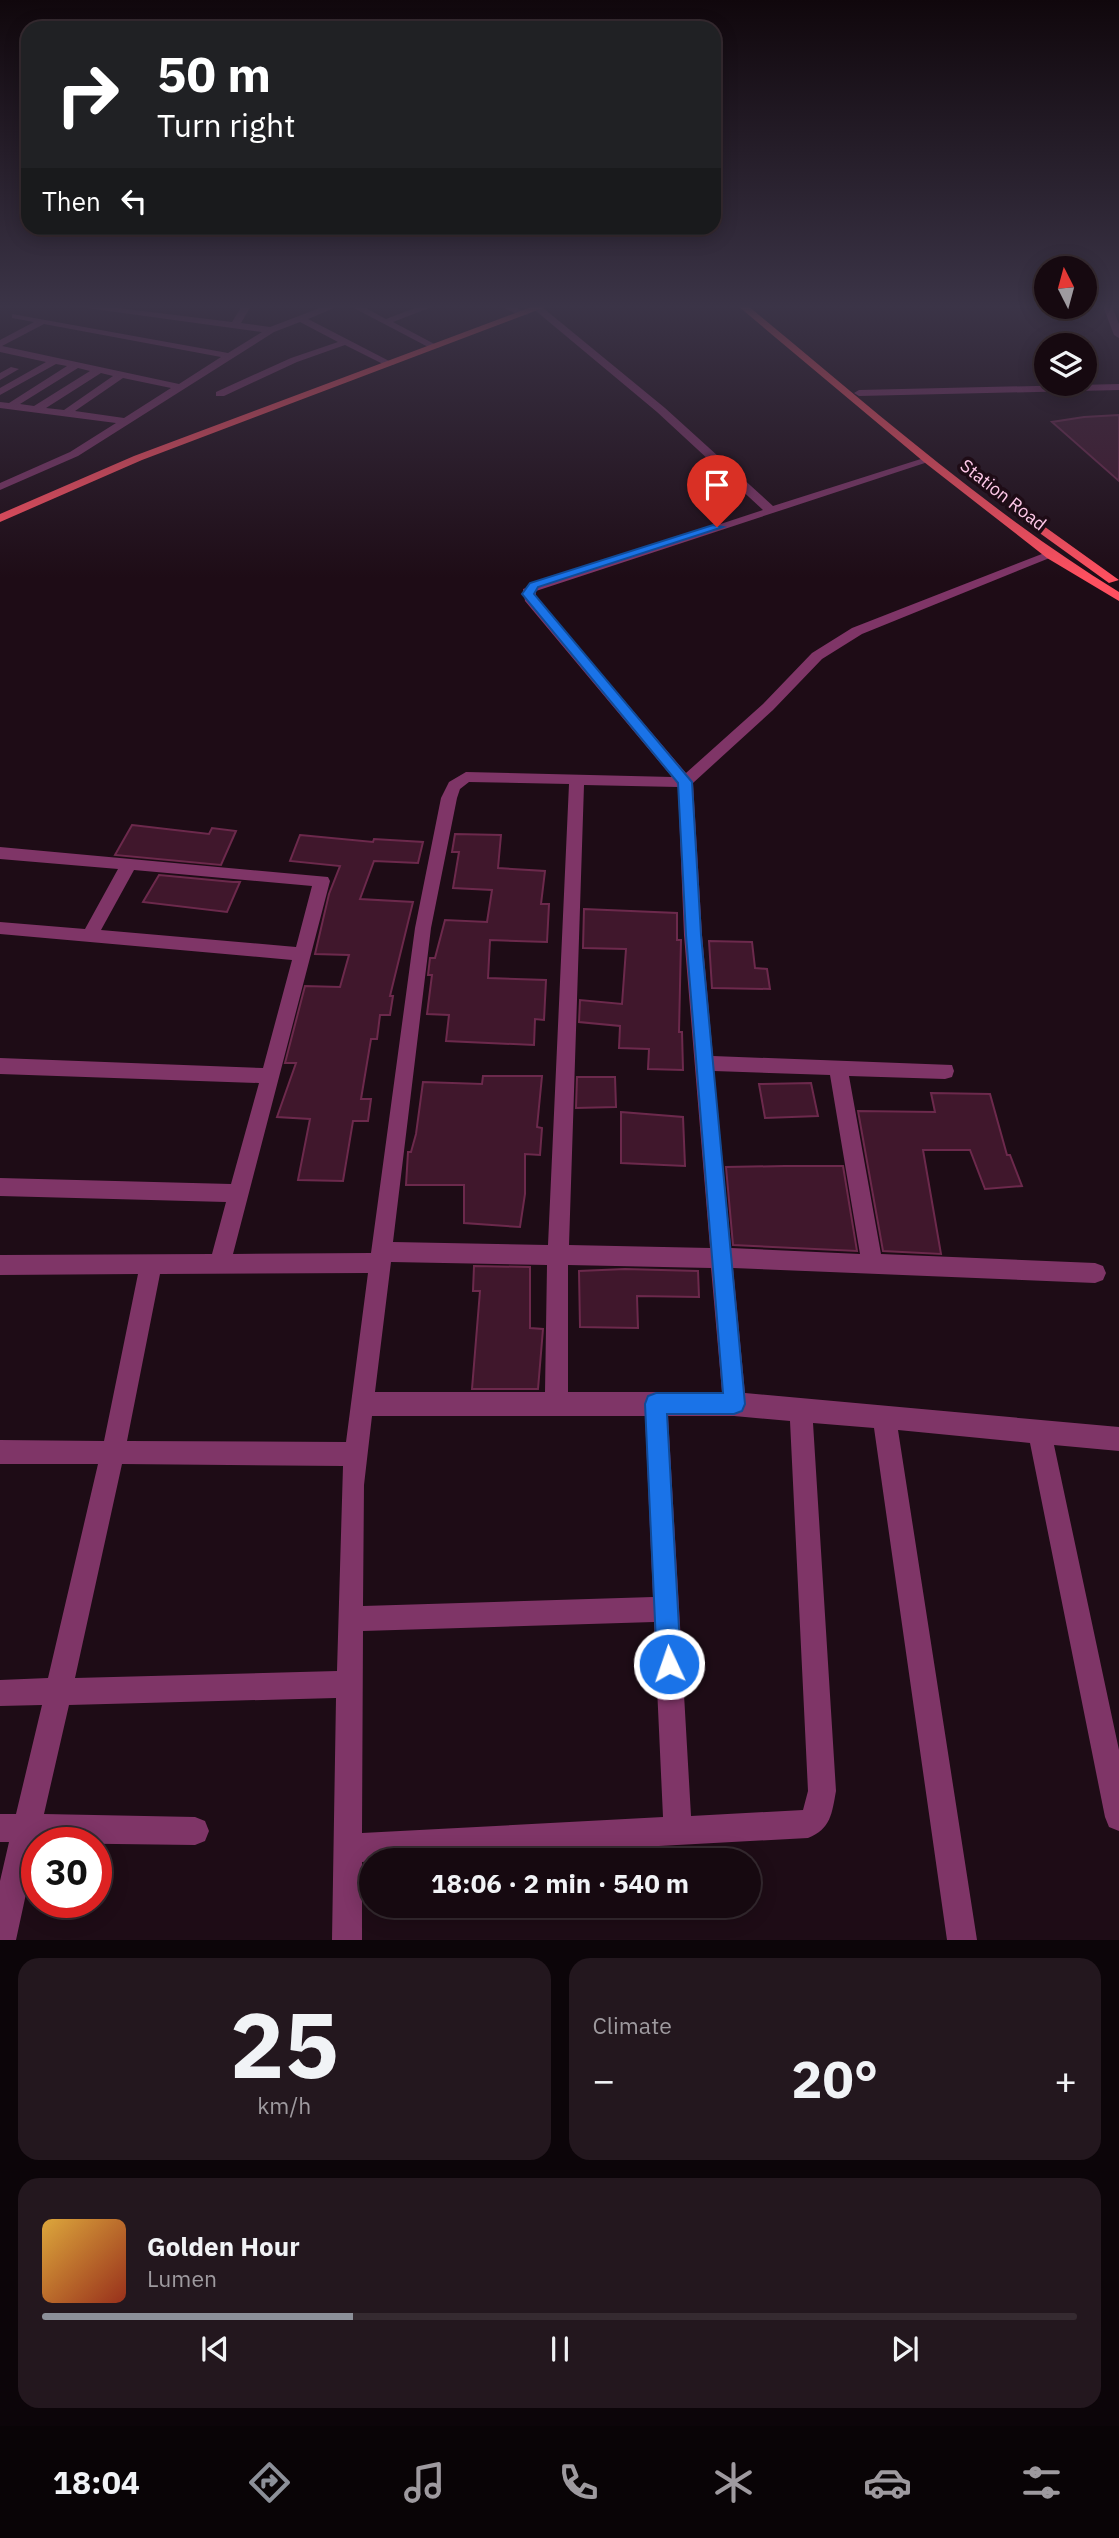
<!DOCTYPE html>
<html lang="en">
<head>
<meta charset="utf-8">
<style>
  body { margin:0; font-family:"IBM Plex Sans",sans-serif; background:#23171e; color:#f1f3f6; height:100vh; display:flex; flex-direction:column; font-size:26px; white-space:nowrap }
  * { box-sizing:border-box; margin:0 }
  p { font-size:23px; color:#9e9a9f }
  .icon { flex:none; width:38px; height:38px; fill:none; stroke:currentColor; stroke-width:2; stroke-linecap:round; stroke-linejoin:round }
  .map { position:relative; height:1940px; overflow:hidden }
  .drawer { display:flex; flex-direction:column; gap:18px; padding:18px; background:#0c0509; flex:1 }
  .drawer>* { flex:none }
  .guide { position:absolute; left:21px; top:21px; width:700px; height:214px; border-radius:21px; box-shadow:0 4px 18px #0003,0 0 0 2px #352a30; background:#202124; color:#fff; overflow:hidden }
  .needle { width:46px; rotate:354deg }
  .buttons { position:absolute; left:1034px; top:256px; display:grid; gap:14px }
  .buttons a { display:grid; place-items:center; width:63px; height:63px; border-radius:50%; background:#160910; box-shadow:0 4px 18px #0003,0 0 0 2px #352a30; font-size:35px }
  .speed { position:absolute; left:21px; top:1827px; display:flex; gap:14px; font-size:35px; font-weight:700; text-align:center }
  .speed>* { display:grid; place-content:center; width:91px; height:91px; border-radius:50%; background:#160910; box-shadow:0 4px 18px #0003,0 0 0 2px #352a30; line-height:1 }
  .speed .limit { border:10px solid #d22; background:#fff; color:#111 }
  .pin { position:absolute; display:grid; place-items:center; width:60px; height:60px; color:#fff; margin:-72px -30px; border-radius:50% 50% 50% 0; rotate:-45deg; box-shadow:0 0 7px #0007 }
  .pin .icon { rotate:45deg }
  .me { position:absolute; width:77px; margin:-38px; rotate:357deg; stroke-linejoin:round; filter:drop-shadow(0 0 5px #0008) }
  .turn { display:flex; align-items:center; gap:24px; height:147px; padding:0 21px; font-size:32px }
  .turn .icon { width:91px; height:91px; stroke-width:2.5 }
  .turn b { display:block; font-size:49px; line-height:60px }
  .then { display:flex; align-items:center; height:66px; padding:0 21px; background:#0003; gap:14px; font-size:26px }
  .big { font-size:52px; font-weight:700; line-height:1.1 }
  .drawer .card { flex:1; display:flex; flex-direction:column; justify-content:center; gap:10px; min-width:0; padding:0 24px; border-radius:21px; background:#23171e }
  .drawer .dial { align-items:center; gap:0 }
  .dial b { font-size:91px; line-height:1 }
  .song { display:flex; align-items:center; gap:21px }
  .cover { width:84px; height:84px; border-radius:10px; background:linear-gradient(135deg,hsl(40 70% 55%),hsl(10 70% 35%)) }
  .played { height:7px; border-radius:4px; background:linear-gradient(90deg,#8c9099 30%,#352a30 30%) }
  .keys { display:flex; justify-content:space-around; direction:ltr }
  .heat { display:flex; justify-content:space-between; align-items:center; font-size:38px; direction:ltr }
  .drawer .tiles { flex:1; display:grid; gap:18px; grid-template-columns:1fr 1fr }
  .card:last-child { grid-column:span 2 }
  .trip { position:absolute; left:359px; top:1848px; width:402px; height:70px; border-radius:35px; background:#160910; box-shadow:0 4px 18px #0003,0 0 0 2px #352a30; font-weight:700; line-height:70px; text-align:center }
  .tab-bar { display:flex; height:112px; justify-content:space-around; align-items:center; background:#090406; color:#9e9a9f }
  .tab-bar .icon { width:49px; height:49px }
  .tab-bar .on { color:#8c9099 }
  .tab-bar b { font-size:32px; color:#f1f3f6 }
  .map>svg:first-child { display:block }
  .building { fill:#40172c; stroke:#6c294c; stroke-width:2 }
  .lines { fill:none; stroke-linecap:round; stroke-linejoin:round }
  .minor { fill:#7f3567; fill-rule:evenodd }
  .major { fill:#ff5060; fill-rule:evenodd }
  .route { fill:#1a73e8; stroke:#114b97; stroke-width:2 }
  .labels { text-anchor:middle; stroke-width:7; stroke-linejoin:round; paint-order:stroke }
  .far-street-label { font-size:18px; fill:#ffc9e9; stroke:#1e0c16 }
</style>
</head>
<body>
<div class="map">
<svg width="1119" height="1940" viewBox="0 0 1119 1940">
  <rect width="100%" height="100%" fill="#1e0c16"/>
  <path class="building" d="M1119,415v66l-67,-59 32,-5z
    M132,825l77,9 3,-6 24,3 -15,34 -106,-10z
    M455,834l46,1 -3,33 47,3 -4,33h8l-2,38 -57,-2 -2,38 58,2 -2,40 -9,-1 -1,26 -88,-4 3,-26 -22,-1 5,-39h-4l2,-17h5l10,-38 42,2 5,-32 -39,-2 6,-36h-7z
    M300,835l73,7 1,-3 49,3 -5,21 -44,-2 -14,38 53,3 -23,94h3l-3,19h-10l-3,24h-6l-10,60h10l-3,22h-15l-10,60 -45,-1 12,-61 -33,-2 19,-54h-11l20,-77 35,1 9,-32 -34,-1 14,-60 11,-28 -50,-5z
    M159,875l74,7h7l-13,30 -84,-10z
    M584,909l93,4v27h4l-2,92h3l1,38 -35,-1 1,-20 -30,-1 1,-22 -41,-4 1,-22 42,4 4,-55 -43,-1z
    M709,941l43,1 3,26 12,1 3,20 -58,-1z
    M483,1076h59l-5,51 5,1 -2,27 -15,-1v40l-5,33 -56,-4v-38h-58l2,-33h3l5,-18 7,-52 59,2z
    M577,1077h38l1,30 -40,1z
    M811,1083l7,33 -53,2 -6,-34z
    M931,1093l59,1 17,61h3l12,31 -37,3 -15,-39h-47l18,104 -58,-3 -25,-140 77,1z
    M621,1112l62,5 2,49 -64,-3z
    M785,1166h58l14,85 -124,-6 -7,-78z
    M474,1266l56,1v61l13,1 -5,60h-66l8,-98h-7z
    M625,1269l73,2 1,26 -62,-1 1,32 -58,-1 -1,-56z"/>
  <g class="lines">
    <path class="minor" d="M72,306h30l130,16 10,-16h9l-10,17 29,4 55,-21h14l-31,13 87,45 -8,2 -42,-21 -48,17 -73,34h-8v-4l75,-34 47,-16 -38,-20 -26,10 -196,124 -78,34v-7l70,-31 46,-29 -116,-15v-6l9,1 58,-37 -11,-2 -56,31v-7l46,-26 -46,-10v-12l34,-18 -22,-4v-4l216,39 34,-21zM44,324l177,33 -42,27 -177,-38zM78,368l12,3 -56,35 -14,-2zM101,373l12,3 -49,34 -18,-2zM123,378l48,10 -47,30 -49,-7z
      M350,306h12l24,13 34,-13h14l-41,16 47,25 -8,2z
      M500,306h13l16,8 -8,2z
      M1103,306h9l7,18v14l-5,-3z
      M536,307h6l123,101 108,98 151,-48 10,2 -398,131v6l150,176 77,-69 49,-51 40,-25 195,-76 10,3 -195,79 -40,25 -49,51 -80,73 9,152 11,121 239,9 2,6 -2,6 -7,2 -96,-3 32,178 214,9 8,3 3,7 -3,7 -8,3 -362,-15 12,125 374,34v24l-65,-6 65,305v81l-10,-4 -4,-10 -75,-374 -132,-13 79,510h-30l-73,-512 -61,-5 23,368c-4,22 -5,38 -28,47l-446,24v78h-30l4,-242 -267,7 -25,109 151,3 10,4 4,10 -4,10 -10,4 -158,-2 -21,97h-16v-59l9,-39h-9v-28h16l26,-109 -42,1v-26l48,-2 50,-214h-98v-24l104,1 34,-167 -138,1v-20l212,-1 14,-52 -226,-6v-18l231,6 28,-101 -259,-9v-16l263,10 29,-108 -292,-26v-12l85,7 33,-60 -118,-10v-12l328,30 2,4 -97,373 138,-1 44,-325 26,-130 8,-16 17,-10 206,5 -147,-176 -2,-12 240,-79 -106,-98 -121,-101zM469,782l100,2 -21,461 -155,-3 38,-314 26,-130 3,-9zM584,785l94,2 6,148 26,313 -141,-3zM134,870l178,16 -16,61 -195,-17zM714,1071l116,4 30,179 -129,-6zM391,1262l156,3 -2,127h-170zM568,1265l143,3 11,124h-154zM368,1273l-22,169 -219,-1 33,-167zM372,1416h273l8,181 -290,9 1,-121zM668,1416h66l56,5 18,370 -5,19 -112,6zM122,1464l221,2 -6,205 -262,7zM654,1622l9,195 -301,16 1,-202z
      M11,367l8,2 -19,11v-7z
      M1119,384v6l-260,6 -5,-3 5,-3z"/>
    <path class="major" d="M534,306h14l-406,154 -142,62v-8l134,-58z
      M738,306h10c120,99 238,204 371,286v9l-72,-43 -123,-96z
      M1012,509h8l99,71 -10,3 -97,-70z"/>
  </g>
  <linearGradient id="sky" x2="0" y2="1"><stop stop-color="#10070c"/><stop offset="0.53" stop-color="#3b3447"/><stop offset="1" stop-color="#3b3447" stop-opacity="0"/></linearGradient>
  <rect width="1119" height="578" fill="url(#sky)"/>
  <path class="route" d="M713,525l10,2 -185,60 -4,7 158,188 9,153 44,469 -3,7 -8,3h-67l14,250 -4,9 -8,3 -8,-3 -4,-9 -12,-260 3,-8 8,-3h67l-37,-458 -8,-152 -156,-189 8,-11z"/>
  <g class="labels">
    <g class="far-street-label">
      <text transform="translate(1003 495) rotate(38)" y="6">Station Road</text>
    </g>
  </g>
</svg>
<div class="buttons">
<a><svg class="needle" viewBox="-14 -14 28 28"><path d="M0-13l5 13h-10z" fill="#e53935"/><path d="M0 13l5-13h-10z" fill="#9e9a9f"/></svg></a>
<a><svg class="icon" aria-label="layers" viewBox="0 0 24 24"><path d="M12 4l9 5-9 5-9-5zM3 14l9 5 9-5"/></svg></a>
</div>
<div class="speed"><div class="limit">30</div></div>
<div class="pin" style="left:717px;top:527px;background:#d93025"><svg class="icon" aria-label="arrive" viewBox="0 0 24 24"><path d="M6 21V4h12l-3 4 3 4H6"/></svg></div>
<svg class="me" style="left:669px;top:1664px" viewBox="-20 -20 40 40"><circle r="17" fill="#1a73e8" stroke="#fff" stroke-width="3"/><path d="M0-11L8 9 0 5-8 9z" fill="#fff"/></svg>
<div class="trip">18:06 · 2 min · 540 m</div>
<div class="guide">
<div class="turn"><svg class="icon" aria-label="right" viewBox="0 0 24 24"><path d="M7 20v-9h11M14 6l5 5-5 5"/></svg><div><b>50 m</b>Turn right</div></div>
<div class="then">Then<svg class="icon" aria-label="left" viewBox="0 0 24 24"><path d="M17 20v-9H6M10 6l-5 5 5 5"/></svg></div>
</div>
</div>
<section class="drawer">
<div class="tiles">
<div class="card dial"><b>25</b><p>km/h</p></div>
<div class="card"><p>Climate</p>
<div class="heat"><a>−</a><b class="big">20°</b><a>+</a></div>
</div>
<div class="card">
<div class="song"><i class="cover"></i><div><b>Golden Hour</b><p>Lumen</p></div></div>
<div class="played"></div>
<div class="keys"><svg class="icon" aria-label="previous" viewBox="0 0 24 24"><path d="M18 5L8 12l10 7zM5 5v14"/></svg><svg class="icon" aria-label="pause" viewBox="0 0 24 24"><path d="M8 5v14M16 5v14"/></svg><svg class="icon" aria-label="next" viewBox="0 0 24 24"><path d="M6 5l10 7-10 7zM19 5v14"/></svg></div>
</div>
</div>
</section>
<nav class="tab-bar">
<b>18:04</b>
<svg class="icon on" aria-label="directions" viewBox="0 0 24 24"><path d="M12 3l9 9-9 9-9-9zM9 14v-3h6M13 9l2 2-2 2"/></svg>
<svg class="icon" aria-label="music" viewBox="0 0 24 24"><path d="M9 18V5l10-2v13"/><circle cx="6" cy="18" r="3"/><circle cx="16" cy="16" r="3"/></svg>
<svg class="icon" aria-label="phone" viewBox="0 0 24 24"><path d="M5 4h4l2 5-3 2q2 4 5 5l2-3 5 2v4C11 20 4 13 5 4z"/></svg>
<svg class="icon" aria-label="climate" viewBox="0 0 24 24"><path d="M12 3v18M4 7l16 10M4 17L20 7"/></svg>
<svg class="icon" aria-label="car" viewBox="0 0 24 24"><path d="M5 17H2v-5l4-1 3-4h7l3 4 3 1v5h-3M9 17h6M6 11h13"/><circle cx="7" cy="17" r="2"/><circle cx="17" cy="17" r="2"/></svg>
<svg class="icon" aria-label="filters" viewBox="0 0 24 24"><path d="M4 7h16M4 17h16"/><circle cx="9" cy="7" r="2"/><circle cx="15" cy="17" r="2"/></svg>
</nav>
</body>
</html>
